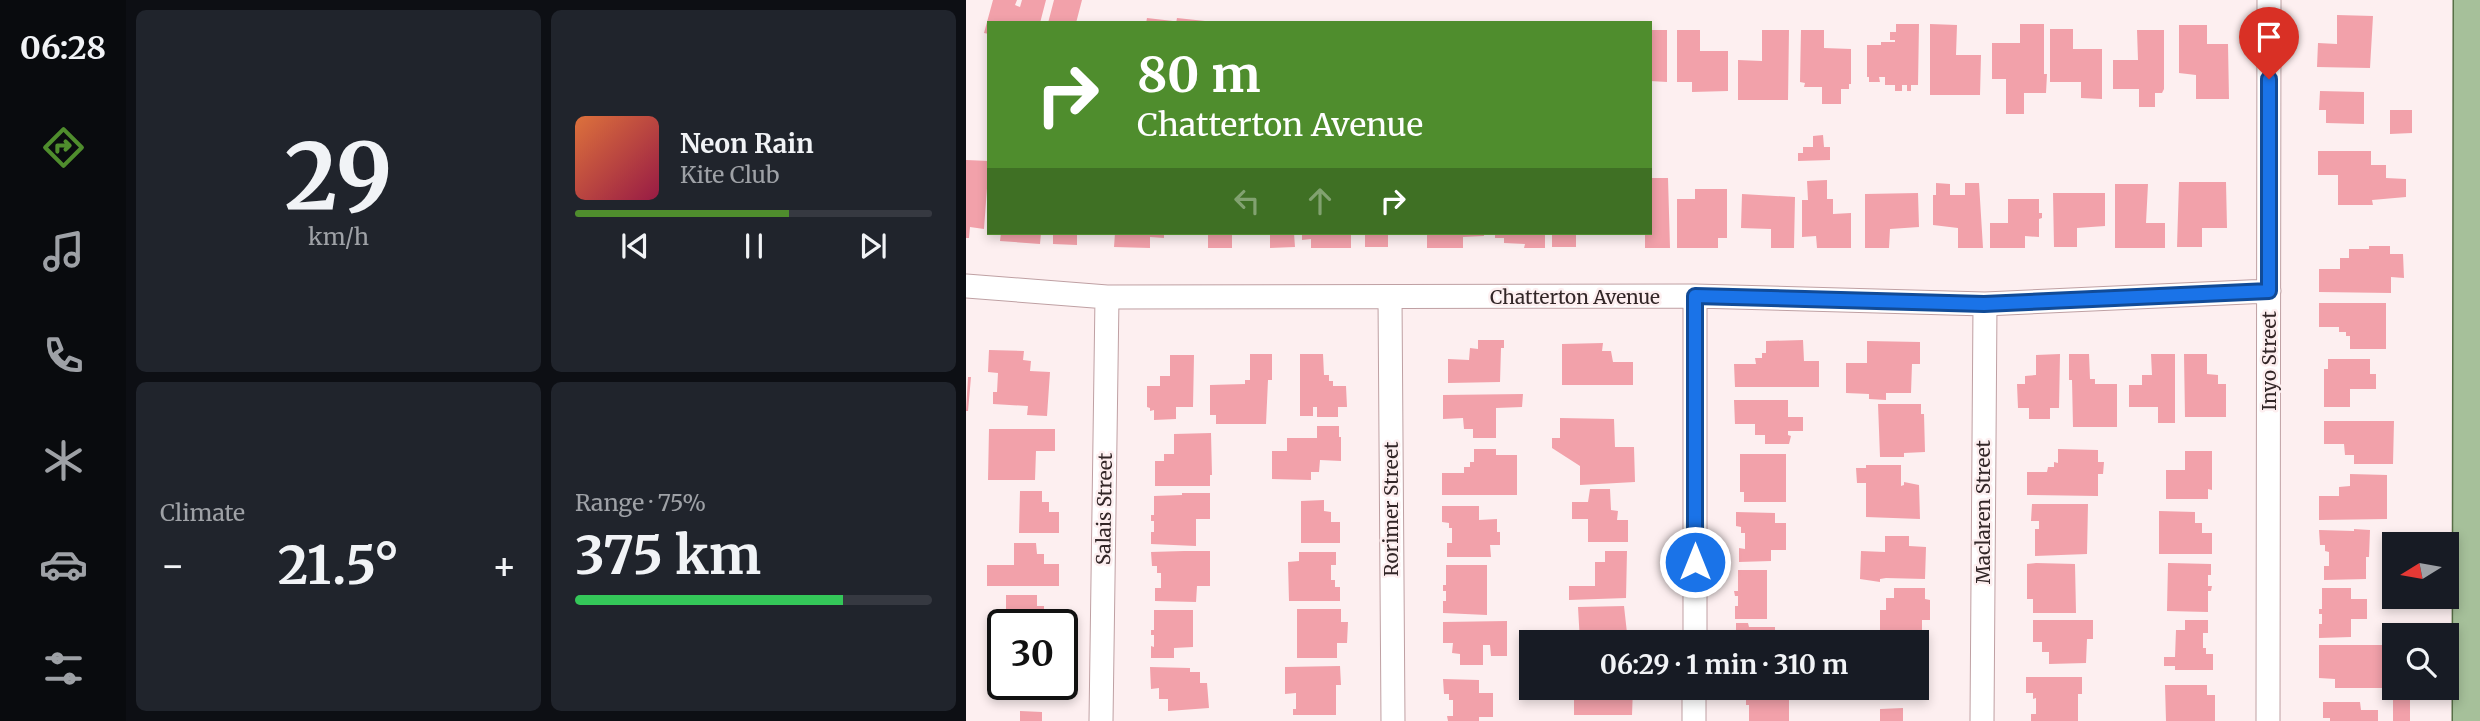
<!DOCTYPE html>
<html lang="en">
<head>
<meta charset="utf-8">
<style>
  body { margin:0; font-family:Merriweather,serif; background:#20242c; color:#f1f3f6; height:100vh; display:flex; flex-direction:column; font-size:26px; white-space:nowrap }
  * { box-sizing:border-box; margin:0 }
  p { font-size:23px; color:#9ea1a6 }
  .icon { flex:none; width:38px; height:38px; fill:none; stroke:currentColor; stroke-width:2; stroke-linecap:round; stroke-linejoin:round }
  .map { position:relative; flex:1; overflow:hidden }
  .side { display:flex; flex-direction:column; gap:10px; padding:10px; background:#0d0f14; width:840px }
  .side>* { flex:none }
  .banner { position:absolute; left:21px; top:21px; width:665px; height:214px; border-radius:0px; box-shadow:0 4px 10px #0003; background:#4f8d2d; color:#fff; overflow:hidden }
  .needle { width:46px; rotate:259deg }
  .fabs { position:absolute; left:1416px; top:532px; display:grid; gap:14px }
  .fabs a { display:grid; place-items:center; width:77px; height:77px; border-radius:0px; background:#171b24; box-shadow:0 4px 10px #0003; font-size:35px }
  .speed { position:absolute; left:21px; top:609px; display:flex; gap:14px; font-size:35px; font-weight:700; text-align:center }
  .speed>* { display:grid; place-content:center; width:91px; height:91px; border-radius:50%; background:#171b24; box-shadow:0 4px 10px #0003; line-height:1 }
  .speed .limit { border:4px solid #111; border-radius:10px; background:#fff; color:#111 }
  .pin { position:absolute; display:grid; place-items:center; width:60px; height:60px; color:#fff; margin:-72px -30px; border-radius:50% 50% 50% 0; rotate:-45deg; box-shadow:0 0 7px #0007 }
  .pin .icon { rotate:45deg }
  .me { position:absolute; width:77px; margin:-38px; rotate:0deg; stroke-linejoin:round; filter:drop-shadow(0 0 5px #0008) }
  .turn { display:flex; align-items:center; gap:24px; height:147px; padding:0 35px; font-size:32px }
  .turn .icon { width:91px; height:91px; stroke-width:2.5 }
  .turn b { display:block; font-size:49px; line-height:60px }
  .lanes { display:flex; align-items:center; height:66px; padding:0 35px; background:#0003; justify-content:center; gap:35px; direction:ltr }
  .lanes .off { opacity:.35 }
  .big { font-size:52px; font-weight:700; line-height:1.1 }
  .side .tile { flex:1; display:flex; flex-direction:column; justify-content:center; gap:10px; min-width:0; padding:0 24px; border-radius:10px; background:#20242c }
  .side .dial { align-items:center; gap:0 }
  .dial b { font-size:91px; line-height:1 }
  .song { display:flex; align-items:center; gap:21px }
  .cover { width:84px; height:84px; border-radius:10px; background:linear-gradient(135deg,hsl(20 70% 55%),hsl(340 70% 35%)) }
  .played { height:7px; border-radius:4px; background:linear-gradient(90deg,#4f8d2d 60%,#363941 60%) }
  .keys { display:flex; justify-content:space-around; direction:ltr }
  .heat { display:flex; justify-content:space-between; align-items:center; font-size:38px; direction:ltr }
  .charge { height:10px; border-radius:5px; background:linear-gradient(90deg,#34c759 75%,#363941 0) }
  .side .tiles { flex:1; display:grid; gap:10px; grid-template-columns:repeat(2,1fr) }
  .trip { position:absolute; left:553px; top:630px; width:410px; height:70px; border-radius:0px; background:#171b24; box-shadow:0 4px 10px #0003; font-weight:700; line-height:70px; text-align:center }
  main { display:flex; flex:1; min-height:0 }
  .menu { display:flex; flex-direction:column; width:126px; justify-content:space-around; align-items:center; background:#090b0e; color:#9ea1a6 }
  .menu .icon { width:49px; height:49px }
  .menu .active { color:#4f8d2d }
  .menu b { font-size:32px; color:#f1f3f6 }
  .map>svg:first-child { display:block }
  .building { fill:#f2a1aa }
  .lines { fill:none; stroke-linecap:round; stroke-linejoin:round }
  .minor-casing { stroke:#bfa0a3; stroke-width:25 }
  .major-casing { stroke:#576f46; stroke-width:31 }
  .minor { stroke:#fff; stroke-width:23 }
  .major { stroke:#a6c09a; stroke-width:28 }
  .route-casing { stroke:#114b97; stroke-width:18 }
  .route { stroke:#1a73e8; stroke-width:12 }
  .labels { text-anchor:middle; stroke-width:5; stroke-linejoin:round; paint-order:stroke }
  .street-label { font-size:19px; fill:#322627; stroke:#fdeff0 }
</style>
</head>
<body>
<main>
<nav class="menu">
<b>06:28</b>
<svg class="icon active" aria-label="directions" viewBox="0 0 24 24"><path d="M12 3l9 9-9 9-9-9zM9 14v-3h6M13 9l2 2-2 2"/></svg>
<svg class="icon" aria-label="music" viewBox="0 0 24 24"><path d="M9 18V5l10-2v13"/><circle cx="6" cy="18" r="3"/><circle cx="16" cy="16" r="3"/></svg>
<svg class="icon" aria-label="phone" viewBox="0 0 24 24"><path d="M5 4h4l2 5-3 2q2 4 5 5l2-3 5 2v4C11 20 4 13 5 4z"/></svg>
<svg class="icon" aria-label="climate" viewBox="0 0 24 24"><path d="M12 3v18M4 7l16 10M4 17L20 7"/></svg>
<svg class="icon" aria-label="car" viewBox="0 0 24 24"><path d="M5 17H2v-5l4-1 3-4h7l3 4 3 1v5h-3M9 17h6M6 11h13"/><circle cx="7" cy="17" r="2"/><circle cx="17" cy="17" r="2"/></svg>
<svg class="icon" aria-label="filters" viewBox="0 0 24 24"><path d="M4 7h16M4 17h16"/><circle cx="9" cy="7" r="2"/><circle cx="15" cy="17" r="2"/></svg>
</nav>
<section class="side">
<div class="tiles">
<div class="tile dial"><b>29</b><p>km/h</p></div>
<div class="tile">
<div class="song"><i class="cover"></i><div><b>Neon Rain</b><p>Kite Club</p></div></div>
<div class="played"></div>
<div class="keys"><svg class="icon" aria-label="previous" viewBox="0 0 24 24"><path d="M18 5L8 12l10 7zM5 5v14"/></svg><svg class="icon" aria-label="pause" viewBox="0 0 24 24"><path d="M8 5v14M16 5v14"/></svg><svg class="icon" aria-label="next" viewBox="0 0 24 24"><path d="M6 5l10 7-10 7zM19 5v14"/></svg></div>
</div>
<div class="tile"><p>Climate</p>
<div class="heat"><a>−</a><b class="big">21.5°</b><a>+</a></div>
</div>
<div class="tile"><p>Range · 75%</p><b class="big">375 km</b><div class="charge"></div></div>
</div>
</section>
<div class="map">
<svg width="1514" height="721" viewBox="0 0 1514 721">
  <rect width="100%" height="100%" fill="#fdeff0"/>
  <path class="building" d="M27,0h24l-2,5 5,2 2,-7h24l-6,23h-51v11l-5,-1z
    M88,0h28l-6,23h-28z
    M1371,15l36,1 -3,52 -53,-1 1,-24 19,1z
    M181,18l26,3v2h-27z
    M211,18l28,3v2h-29z
    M930,24h23l-1,61h-7v6h-4v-6h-5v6h-7v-6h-10v-8h-6l1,5h-11v-5h-2v-32h14v-3h14v-2h-5v-8h6z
    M964,24l27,1 -1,30h25l-1,40h-50z
    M1054,24h24v50h3l-1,19h-22v21h-18v-35h-14v-36h28z
    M1213,25h28v19h21l1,55h-33v-24l-17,-2z
    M1084,29h23v20h29v50l-21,-1v-16h-31z
    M684,30h17v52l-17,-1z
    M711,30h23v21h28v40l-36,1v-10h-15z
    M796,30h27l-1,70h-50v-40l24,1z
    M835,30h23v18l27,1v35h-2v5h-8v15h-19v-17h-18l1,-4 -5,-1z
    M1171,30h27v59l-2,4h-7v14h-16v-18h-26v-29h25z
    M1354,91l44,1v32l-38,-1v-13h-7z
    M1424,110h22v23l-22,1z
    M857,135l1,12h6v13l-32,1v-8h5v-6h10v-11z
    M1352,151h53v14h15v13l20,1v18l-34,3 1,5h-35v-30h-20z
    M0,160l23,1 -5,68 -14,-2 -1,11h-3z
    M684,178h18l2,70h-25v-15h5z
    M861,180v19h6v15l18,-1v35h-34l-1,-12 -14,1v-37h6l-1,-19z
    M1213,182h47l1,46h-25v19h-25z
    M970,183l14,1v11h15v-12h14l4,65h-25v-20l-25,-3v-30h3z
    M1149,184h33l-2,39h19v25h-50z
    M729,189h32v49h-9v10h-41v-49h18z
    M952,193l1,34 -29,2 -1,19h-24v-54z
    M1087,193h52v33l-28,2v19h-23z
    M776,194l53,3 -1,51h-23v-19l-30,-1z
    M1042,199h31v14h3v5l-3,1v18l-14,-1v12h-35v-25h18z
    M35,233h40l-1,11 -40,-3z
    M87,233h24v12l-24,-1z
    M149,233h49v5l-14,-1v11l-36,-1z
    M242,233h24v15h-24z
    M304,233h24l1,14 -25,1z
    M336,233h49v15h-40v-9l-9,1z
    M399,233h23v14h-23z
    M461,233h57v3l-21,1v11h-36z
    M529,233h50v15h-21l1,-4 -21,-1v-5h-9z
    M586,233h24v14h-24z
    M1403,246h21v8h13l1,24 -13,-1v16l-72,-1v-23h21v-11h9v-9h20z
    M1353,303h67v46h-36v-13h-4v-4h-7v-5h-20z
    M512,340h26v8h-3l-1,34 -52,1v-24l21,1 1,-12 8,1z
    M837,340l1,21h15v26h-84l-1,-23h22l-1,-6h7v-5h4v-12z
    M901,341l53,1v22h-8l-1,29h-25v7l-17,-1v-5l-23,-1v-30h21z
    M637,343l-1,8h9l2,11h20v23h-71v-41z
    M23,350l35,1 -1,9 8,1 -1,10 20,1 -3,44 -20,-1 1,-9 -35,-2v-12h4l1,-19 -10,-1z
    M284,354h22v26h-4l-2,44h-50v-9h-6v-30l35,-1v-4h5z
    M334,354h23l1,21h5v6h4v5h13l1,21h-9v10h-21v-10h-4v9h-13z
    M1094,354l-1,54h-9v11h-21v-11h-11l-1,-24h8v-8l11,-1v-20z
    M1103,354h20l1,25h5v5h22v43h-44l-1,-47h-3z
    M1185,354h24v69h-17v-16h-29v-22h13v-10h10z
    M1218,354h23v20l11,1v9h8v33h-41z
    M204,355h24l-1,52h-17v12l-22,1v-10l-4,1v-3l-3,-1v-21h13v-10h10z
    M1362,359h42v15h6v15h-26v18h-26v-38h4z
    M2,377h3l-3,34h-2z
    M557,394l-1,13 -26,1v30h-23v-9h-9l-1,-11 -20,1v-24z
    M768,400h54v17h15v14h-15v4l3,1 -2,8h-24v-9h-10v-11h-20z
    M912,404h43v10h3l1,38 -21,1v4h-24z
    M594,418l54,1 1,28h19l1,35 -55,3v-19l-28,-18v-10h8z
    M1358,421h70l-1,43h-39v-9h-9l-1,-11h-20z
    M351,426h22v11h2v24l-21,-1 -1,12h-8v8l-39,-1v-28h15v-13h30z
    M23,429h66v22h-19l-1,29h-47z
    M245,433l1,42h-2v11h-55v-25h9v-7h10v-20z
    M508,449h22v6h21v40h-75v-22h22v-6h6v-5h4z
    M1092,449l40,1v12h6l-1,12h-5v22l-71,-1v-23h20l1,-5h6v-5l4,1z
    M1219,451h27v39l-4,-1v10h-42v-29h19z
    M774,454h46v48h-42v-10h-4z
    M900,465h35v21l3,-1v-3l15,3 1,34 -54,-2v-34h-9l-1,-15h10z
    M1384,474l37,1v44l-68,1v-24h20v-9l11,-1z
    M624,489h20l1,21 7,1 -1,9h11v22h-40v-23h-16v-17h16z
    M54,491h22v11h7v10h10v21h-40z
    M216,493h28v26h-14v27l-45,-2v-12h3v-11h-3v-6h3v-19l28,-1z
    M358,500v11l7,1v10h9v21h-39v-42z
    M1066,504h56l-1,50 -52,2v-27h4v-8h-8z
    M476,506h37v14l18,-1v13h3v13h-10l1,12h-44v-14h5v-15h-3v-5l-7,-1z
    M1193,511l36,1v11h7v10h10v21h-53z
    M770,512l39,1v10h11v27h-15v11l-32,1v-14l6,1v-16h-4v-6l-5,-1z
    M1388,529l16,1 -1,27h-3v22l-42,1v-14h5v-14l-4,-1v-6h-5l-1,-15 35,1z
    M919,536h24v10l17,1 -1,32 -39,-1 -6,1v3l-20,-3 1,-28 24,1z
    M48,543h22l1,11h7v10h15v22h-72v-21h27z
    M218,551h26v35h-13l-1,16 -41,-1v-13h6v-15h-4v-7h-5l-1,-14z
    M639,551h22l-1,47 -57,2v-14h26v-24h10z
    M333,552h37v13h-5v15h4v7h5v14h-51l-1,-39 11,-1z
    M1070,563l39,1 1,49h-43v-14h-6v-35z
    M1202,563l43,1v11h-3v11h4l-1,5h-3v21l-41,-1z
    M480,565h41v50l-44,-2v-12h3v-10h-3v-6h3z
    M772,570h29v49h-32v-13h3v-10h-3l-1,-5h4z
    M928,588h31v11l5,1v20h-8v16l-42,-1v-25h6v-12h8z
    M1356,588h29v11h16v20h-16v18l-32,1v-14h3v-10h-3v-5h3z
    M40,595h31v11h7v10h15v9h-53z
    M658,606l4,36h-48l-2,-35z
    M331,609h44v13h7l-1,21h-10v15h-40z
    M188,610h39v37l-19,1v10h-23v-12l3,1v-12h-3v-5h3z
    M1067,620h60v19h-6l-1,24 -37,1v-12h-7v-10h-9z
    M1219,620h23v13h-5v15h3v6h7v16h-38v-4h-11v-9h11l1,-27h9z
    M541,621v35h-16l-1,-11h-7v20h-23v-11l-8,-1 1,-10h-10v-21z
    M770,623h12l1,4h26v15h-39z
    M27,624h10v14h-10z
    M1353,645h67l-1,43h-50v-9l-16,-1z
    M374,666l1,19h-5v30h-43v-6h3v-16l-11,1v-27z
    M184,667l40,1v4h10v11h7l2,25 -41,3v-12h-9v-11l-8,1z
    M1060,677h56v17h-4v27h-47v-7h5v-16l-3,1v-6h-7z
    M477,679l36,1v13h14v24h-14v4h-31l-1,-5h6v-16h-4v-6h-5z
    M950,679h5v16h-38v-7h33z
    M45,684h45v15l-44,-1z
    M1199,685h42v10h8v26h-49z
    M615,688h52l-1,27h-58v-18h7z
    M773,688h37l1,10h12v23h-40v-16h-3v-5l-7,-1z
    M1427,700h17v21h-17z
    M1357,702h37l1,8h17v11h-48v-3h-7z
    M937,708v13h-23v-12z
    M54,711l22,1v9h-22z"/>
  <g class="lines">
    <defs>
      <path id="minor" d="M0,286l141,11 588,-1 290,8 284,-13
        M424,298l3,423
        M729,642v-346
        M135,721l6,-424
        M728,721v-33
        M1016,721l3,-417
        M1302,721l1,-721"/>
      <path id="major" d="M1501,721l1,-721"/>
    </defs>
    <use href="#minor" class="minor-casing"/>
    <use href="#major" class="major-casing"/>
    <use href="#minor" class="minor"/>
    <use href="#major" class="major"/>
  </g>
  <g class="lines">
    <defs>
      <path id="route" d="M729,562v-266l289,8 285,-13v-212"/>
    </defs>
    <use href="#route" class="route-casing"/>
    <use href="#route" class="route"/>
  </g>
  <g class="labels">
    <g class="street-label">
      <text x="609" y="304">Chatterton Avenue</text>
      <text transform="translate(1303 361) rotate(-90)" y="7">Inyo Street</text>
      <text transform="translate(138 509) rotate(-89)" y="7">Salais Street</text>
      <text transform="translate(425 509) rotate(-90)" y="7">Rorimer Street</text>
      <text transform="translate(1017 512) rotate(-90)" y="7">Maclaren Street</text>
    </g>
  </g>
</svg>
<div class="fabs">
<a><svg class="needle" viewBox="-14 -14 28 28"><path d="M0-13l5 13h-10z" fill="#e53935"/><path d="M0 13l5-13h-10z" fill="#9ea1a6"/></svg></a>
<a><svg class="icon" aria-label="search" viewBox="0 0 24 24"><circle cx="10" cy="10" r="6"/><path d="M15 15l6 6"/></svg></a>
</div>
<div class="speed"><div class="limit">30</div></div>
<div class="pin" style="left:1303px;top:79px;background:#d93025"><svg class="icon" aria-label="arrive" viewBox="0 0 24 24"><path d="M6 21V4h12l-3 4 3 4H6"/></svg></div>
<svg class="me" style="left:729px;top:562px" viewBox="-20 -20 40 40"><circle r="17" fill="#1a73e8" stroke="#fff" stroke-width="3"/><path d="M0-11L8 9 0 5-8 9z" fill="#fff"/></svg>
<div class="trip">06:29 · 1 min · 310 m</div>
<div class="banner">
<div class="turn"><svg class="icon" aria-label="right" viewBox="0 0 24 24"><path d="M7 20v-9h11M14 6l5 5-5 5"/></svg><div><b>80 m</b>Chatterton Avenue</div></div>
<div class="lanes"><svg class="icon off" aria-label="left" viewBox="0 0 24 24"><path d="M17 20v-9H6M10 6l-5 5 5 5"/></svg><svg class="icon off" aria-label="ahead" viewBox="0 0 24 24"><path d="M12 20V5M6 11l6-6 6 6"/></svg><svg class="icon" aria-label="right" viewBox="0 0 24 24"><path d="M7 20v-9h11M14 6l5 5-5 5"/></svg></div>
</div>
</div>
</main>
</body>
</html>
